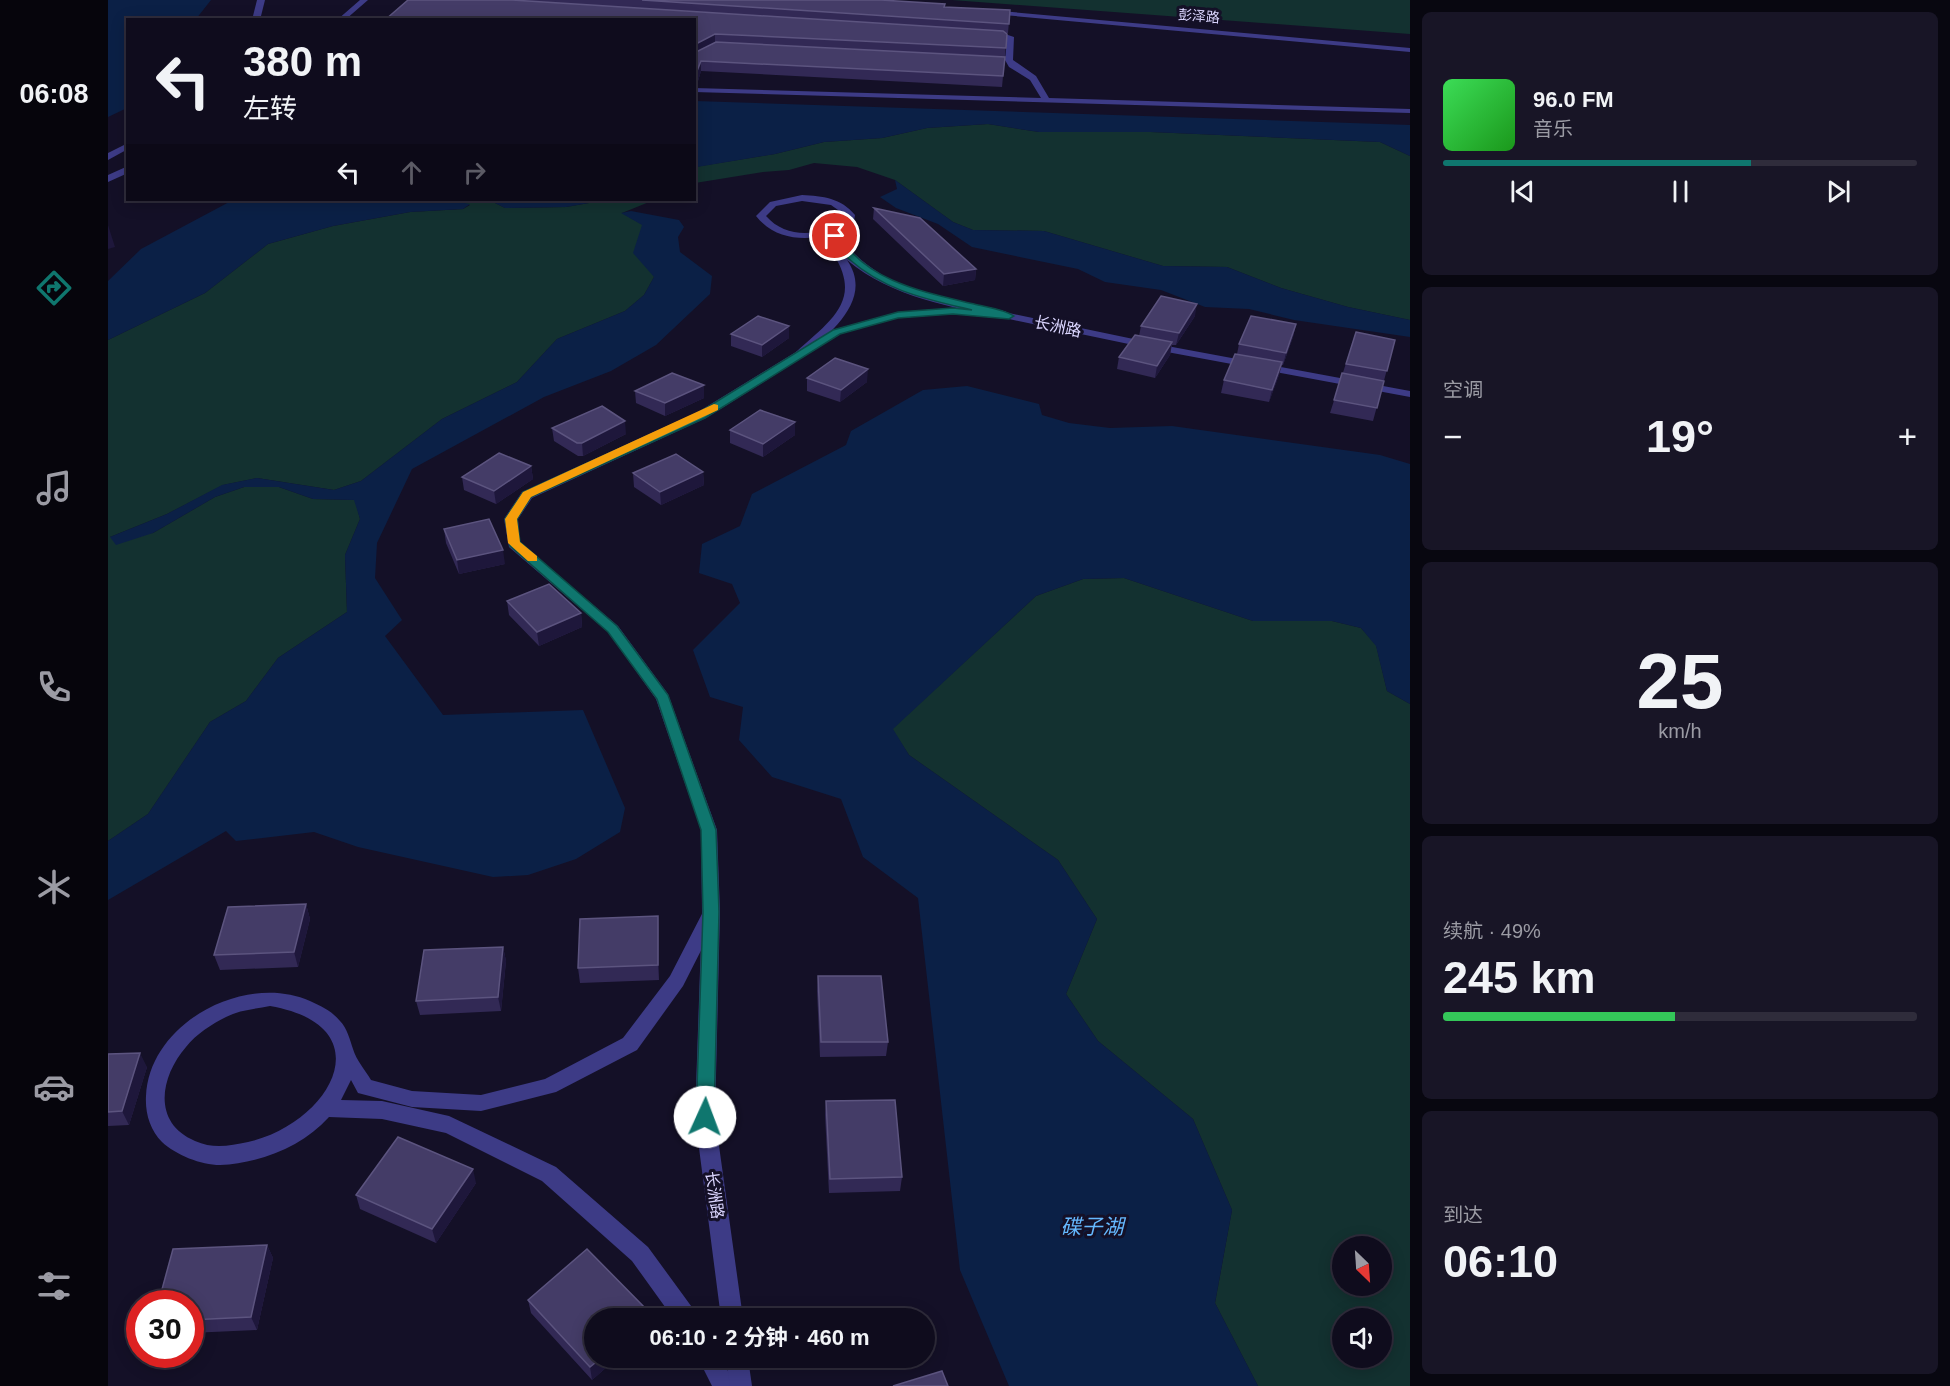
<!DOCTYPE html>
<html lang="zh">
<head>
<meta charset="utf-8">
<style>
  body { margin:0; font-family:Arial,"Noto Sans SC",sans-serif; background:#181526; color:#f1f3f6; height:100vh; display:flex; flex-direction:column; font-size:22px; white-space:nowrap }
  * { box-sizing:border-box; margin:0 }
  p { font-size:20px; color:#9b9ba4 }
  .icon { flex:none; width:33px; height:33px; fill:none; stroke:currentColor; stroke-width:2; stroke-linecap:round; stroke-linejoin:round }
  .map { position:relative; flex:1; overflow:hidden }
  .panel { display:flex; flex-direction:column; gap:12px; padding:12px; background:#080710; width:540px }
  .panel>* { flex:none }
  .hud { position:absolute; left:18px; top:18px; width:570px; height:183px; border-radius:0px; box-shadow:0 3px 15px #0003,0 0 0 2px #2f2c3b; background:#0f0c1d; color:#f1f3f6; overflow:hidden }
  .needle { width:39px; rotate:155deg }
  .buttons { position:absolute; left:1224px; top:1236px; display:grid; gap:12px }
  .buttons a { display:grid; place-items:center; width:60px; height:60px; border-radius:50%; background:#0f0c1d; box-shadow:0 3px 15px #0003,0 0 0 2px #2f2c3b; font-size:30px }
  .speed { position:absolute; left:18px; top:1290px; display:flex; gap:12px; font-size:30px; font-weight:700; text-align:center }
  .speed>* { display:grid; place-content:center; width:78px; height:78px; border-radius:50%; background:#0f0c1d; box-shadow:0 3px 15px #0003,0 0 0 2px #2f2c3b; line-height:1 }
  .speed .limit { border:9px solid #d22; background:#fff; color:#111 }
  .pin { position:absolute; display:grid; place-items:center; width:51px; height:51px; color:#fff; margin:-26px; border:3px solid #fff; border-radius:50%; box-shadow:0 2px 6px #0007 }
  .me { position:absolute; width:66px; margin:-33px; rotate:2deg; stroke-linejoin:round; filter:drop-shadow(0 0 4px #0008) }
  .turn { display:flex; align-items:center; gap:21px; height:126px; padding:0 18px; font-size:27px }
  .turn .icon { width:78px; height:78px; stroke-width:2.5 }
  .turn b { display:block; font-size:42px; line-height:51px }
  .lanes { display:flex; align-items:center; height:57px; padding:0 18px; background:#0003; justify-content:center; gap:30px; direction:ltr }
  .lanes .off { opacity:.35 }
  .big { font-size:45px; font-weight:700; line-height:1.1 }
  .panel .widget { flex:1; display:flex; flex-direction:column; justify-content:center; gap:9px; min-width:0; padding:0 21px; border-radius:9px; background:#181526 }
  .panel .dial { align-items:center; gap:0 }
  .dial b { font-size:78px; line-height:1 }
  .song { display:flex; align-items:center; gap:18px }
  .cover { width:72px; height:72px; border-radius:9px; background:linear-gradient(135deg,hsl(130 70% 55%),hsl(120 70% 35%)) }
  .played { height:6px; border-radius:3px; background:linear-gradient(90deg,#0f766e 65%,#2f2c3b 65%) }
  .keys { display:flex; justify-content:space-around; direction:ltr }
  .heat { display:flex; justify-content:space-between; align-items:center; font-size:33px; direction:ltr }
  .charge { height:9px; border-radius:4px; background:linear-gradient(90deg,#34c759 49%,#2f2c3b 0) }
  .trip { position:absolute; left:476px; top:1308px; width:351px; height:60px; border-radius:30px; background:#0f0c1d; box-shadow:0 3px 15px #0003,0 0 0 2px #2f2c3b; font-weight:700; line-height:60px; text-align:center }
  main { display:flex; flex:1; min-height:0 }
  .tab-bar { display:flex; flex-direction:column; width:108px; justify-content:space-around; align-items:center; background:#06050c; color:#9b9ba4 }
  .tab-bar .icon { width:42px; height:42px }
  .tab-bar .on { color:#0f766e }
  .tab-bar b { font-size:27px; color:#f1f3f6 }
  .map>svg:first-child { display:block }
  .green { fill:#133130; fill-rule:evenodd }
  .water { fill:#0b2046 }
  .lines { fill:none; stroke-linecap:round; stroke-linejoin:round }
  .lane { fill:#3d3b86; fill-rule:evenodd }
  .street { fill:#3d3b86; fill-rule:evenodd }
  .wall { fill:#322955 }
  .shaded-wall { fill:#1e173b }
  .building { fill:#443c67; stroke:#5c547f; stroke-width:1.5 }
  .route { fill:#0f766e; stroke:#0a4d48; stroke-width:1.5 }
  .slow { fill:#f59e0b }
  .labels { text-anchor:middle; stroke-width:6; stroke-linejoin:round; paint-order:stroke }
  .far-street-label { font-size:14px; fill:#dbd6ff; stroke:#141027 }
  .street-label { font-size:16px; fill:#dbd6ff; stroke:#141027 }
  .near-water-label { font-size:21px; font-style:italic; fill:#65b8fe; stroke:#141027 }
</style>
</head>
<body>
<main>
<nav class="tab-bar">
<b>06:08</b>
<svg class="icon on" aria-label="directions" viewBox="0 0 24 24"><path d="M12 3l9 9-9 9-9-9zM9 14v-3h6M13 9l2 2-2 2"/></svg>
<svg class="icon" aria-label="music" viewBox="0 0 24 24"><path d="M9 18V5l10-2v13"/><circle cx="6" cy="18" r="3"/><circle cx="16" cy="16" r="3"/></svg>
<svg class="icon" aria-label="phone" viewBox="0 0 24 24"><path d="M5 4h4l2 5-3 2q2 4 5 5l2-3 5 2v4C11 20 4 13 5 4z"/></svg>
<svg class="icon" aria-label="climate" viewBox="0 0 24 24"><path d="M12 3v18M4 7l16 10M4 17L20 7"/></svg>
<svg class="icon" aria-label="car" viewBox="0 0 24 24"><path d="M5 17H2v-5l4-1 3-4h7l3 4 3 1v5h-3M9 17h6M6 11h13"/><circle cx="7" cy="17" r="2"/><circle cx="17" cy="17" r="2"/></svg>
<svg class="icon" aria-label="filters" viewBox="0 0 24 24"><path d="M4 7h16M4 17h16"/><circle cx="9" cy="7" r="2"/><circle cx="15" cy="17" r="2"/></svg>
</nav>
<div class="map">
<svg width="1302" height="1386" viewBox="0 0 1302 1386">
  <rect width="100%" height="100%" fill="#141027"/>
  <path class="green" d="M844,0h458v34z
    M880,124l51,8h112l229,10 30,14v164l-62,-13 -67,-19 -54,-21 -64,-1 -119,-35 -71,-1 -20,-8 -58,-42 -38,-13 -43,-4 -25,7 -26,2 -68,11v-16l80,-13 49,-12 58,-4 45,-10z
    M339,200h42l16,8 61,-1 40,-7h48l-32,13 21,12 11,52 -10,18 -19,16 -68,28 -40,43 -75,37 -81,62 -27,9 -77,-12 -34,7 -56,29 -57,23 43,-4 62,-36 29,-10h35l34,12 42,1 5,19 -15,36 2,57 -69,46 -32,43 -36,21 -62,92 -40,27v-501l97,-47 63,-49 65,-18 77,-14 53,-3 7,-4z
    M1016,578l129,43h79l29,7 15,17 11,46 23,13v682h-152l-43,-83 17,-93 -39,-91 -95,-78 -32,-47 31,-75 -39,-59 -149,-105 -17,-26 144,-133 47,-17zM1234,1246h40v40h-40zM1234,1318h40v40h-40z"/>
  <path class="water" d="M0,0h103l-15,19 -68,1 -1,88 -19,9z
    M587,101l715,24v31l-30,-14 -229,-10h-112l-51,-8 -61,4 -45,10 -58,4 -49,12 -78,13h-3z
    M787,180l58,42 20,8 71,1 119,35 64,1 54,21 67,19 62,13v17l-116,-17 -45,-11 -44,-2 -44,-17 -56,-8 -27,-13 -106,-22 -34,-23 -42,-16 -16,-11 17,-8z
    M125,200h214l23,4 -7,5 -53,3 -77,14 -65,18 -63,49 -97,47v-59l33,-32z
    M381,200h117l-40,7 -61,1z
    M523,211l48,9 5,7 -6,10 2,15 32,24 -2,18 -54,51 -45,26 -67,26 -132,72 -35,74 -2,35 27,42 -17,16 58,79 140,-5 42,98 -5,24 -44,27 -48,16 -35,2 -135,-30 -44,-15 -78,9 -10,-10 -118,69v-59l40,-27 62,-92 36,-21 32,-43 69,-46 -2,-57 15,-36 -6,-19 -41,-1 -34,-12h-35l-29,10 -62,36 -37,12 -6,-8 57,-23 55,-29 35,-7 77,12 27,-9 81,-62 75,-37 40,-43 68,-28 19,-16 10,-18 -21,-24 9,-28 -21,-12z
    M859,386l72,18 3,11 27,8 41,5 62,-2 208,29 30,9v240l-23,-13 -11,-45 -15,-18 -29,-7h-79l-129,-43 -41,1 -47,17 -143,133 16,26 149,105 39,59 -31,75 32,47 95,78 39,91 -17,93 43,83h-249l-49,-116 -42,-372 -55,-41 -22,-58 -69,-22 -33,-37 4,-33 -33,-10 -17,-47 47,-47 -8,-19 -33,-11 3,-29 38,-18 12,-32 94,-49 5,-14 72,-41z"/>
  <g class="lines">
    <path class="lane" d="M252,0h8l-23,20h-8z
      M877,32l20,2 9,3 -1,23 23,16 13,22 361,11v4l-716,-21v-4l347,10 -11,-18 -21,-13 -4,-7 2,-20 -22,-4z
      M20,166v7l-20,9v-7z
      M694,195c21,1 39,3 53,20l-1,6 -11,9 -3,6c31,46 84,58 135,69 12,3 30,4 39,11l-5,3c-56,-12 -117,-21 -162,-59 27,39 -16,72 -43,96h-8v-4c35,-32 68,-52 36,-100l7,-2 -8,-15c-28,6 -56,5 -75,-19l14,-14zM694,201l29,4 14,10 -1,5c-23,17 -58,19 -78,-4l10,-10z
      M602,908l6,2 3,5 -36,71 -46,64 -81,42 -75,19 -69,-4 -54,-14 -7,-13 -10,20 41,1 67,15 107,51 92,80 46,63 3,8h-24l-41,-57 -90,-80 -96,-48 -64,-14 -53,-2c-27,30 -69,46 -109,48 -19,0 -44,-10 -58,-23 -12,-12 -17,-29 -16,-46 3,-73 99,-124 164,-95 11,5 22,10 30,20 7,7 10,19 13,28 3,11 13,22 18,31l41,11 69,4 64,-16 78,-41 47,-62 34,-66zM162,1006c115,20 61,117 -22,136 -19,4 -35,7 -53,-1 -43,-18 -35,-64 -9,-94 10,-13 26,-23 40,-30 13,-7 29,-8 44,-11z
      M590,1358h23l15,28h-24z"/>
    <path class="street" d="M149,0h8l-5,20h-8z
      M881,10l421,38v4l-418,-38z
      M20,143v6l-20,11v-7z
      M845,308l56,5 158,33 243,45v6l-243,-45 -158,-33 -56,-5 -55,4 -58,16 -134,84 -174,80 -14,21 2,24 98,83 50,68 49,136 3,82 -5,205 28,201h-22l-26,-201 7,-205 -1,-82 -45,-131 -48,-67 -99,-85 -5,-28 18,-27 176,-80 134,-82 66,-18z
      M618,1358h22l4,28h-22z"/>
  </g>
  <path class="wall" d="M300,0h473l64,7 65,3 -2,23h-2l1,1 -5,53 -301,-16 -3,10h-4v-61z
    M766,208l102,61 -1,11 -32,6 -70,-67z
    M1087,316l-19,29h-4l-2,10 -15,23 -38,-9 2,-12 20,-21 2,-10z
    M1188,324l-3,13 -10,28h-1l-3,10 -10,27 -48,-9 3,-13 13,-26 2,-10z
    M1248,332l39,8 -22,81 -43,-8z
    M623,334l58,4 -27,19 -31,-11z
    M699,378l60,4 -27,20 -33,-11z
    M527,391l69,7 -39,18 -29,-13z
    M687,422v13l-32,22 -33,-14v-13z
    M444,428l74,6 -43,22h-5l-24,-15z
    M423,466l2,13 -37,25 -32,-14 -2,-13z
    M595,472l1,13 -43,20 -27,-18 -1,-14z
    M336,529l61,35 -46,10 -13,-31z
    M399,601l74,12 1,14 -43,19 -30,-31z
    M198,904l4,15 -12,48 -78,3 -6,-15z
    M551,931v49l-79,3 -2,-15z
    M395,947l3,14 -5,50 -81,4 -4,-14z
    M710,976l70,66 -2,14 -66,1 -3,-66z
    M0,1054l39,13 -18,58 -21,1z
    M718,1101l76,76 -2,14 -71,2 -4,-78z
    M368,1183l-40,60 -76,-34 -4,-14z
    M159,1245l6,13 -16,72 -67,3v-29z
    M420,1300l66,58h23l-25,22 -61,-67z"/>
  <path class="shaded-wall" d="M607,34v10l-21,11v-10z
    M593,61v10l-3,10 -1,-10z
    M0,225l7,22 -7,2z
    M868,269l-1,11 -32,6 1,-12z
    M1089,304l-2,12 -19,29 3,-12z
    M1188,324l-3,13 -10,28 3,-12z
    M681,326v12l-27,19v-12z
    M1064,342l-2,13 -15,23 2,-12z
    M1174,362l-3,13 -10,27 3,-12z
    M760,369l-1,13 -27,20 1,-12z
    M596,385v13l-39,18v-13z
    M517,421l1,13 -43,22 -1,-13z
    M687,422v13l-32,22v-13z
    M423,466l2,13 -37,25 -2,-13z
    M595,472l1,13 -43,20 -1,-13z
    M395,550l2,14 -46,10 -2,-14z
    M473,613l1,14 -43,19 -2,-14z
    M198,904l4,15 -12,48 -4,-15z
    M550,916l1,15v49l-1,-15z
    M395,947l3,14 -5,50 -3,-14z
    M32,1053l7,14 -18,58 -7,-14z
    M365,1169l3,14 -40,60 -4,-14z
    M159,1245l6,13 -16,72 -6,-13z
    M542,1313l1,5h-7z
    M493,1358h16l-25,22 -2,-13z"/>
  <path class="building" d="M300,0h104l491,31 4,3 -1,14 -291,-14 -21,11v-25h-309z
    M534,0h239l64,4 -1,3 66,3 -1,14z
    M608,42l289,15 -2,19 -302,-15 -4,10h-3v-18z
    M766,208l46,10 56,51 -32,5z
    M1053,296l36,8 -18,29 -38,-7z
    M650,316l31,10 -27,19 -31,-11z
    M1143,316l45,8 -10,29 -47,-9z
    M1248,332l39,8 -8,31 -41,-7z
    M1027,335l37,7 -15,24 -38,-9z
    M1127,354l47,8 -10,28 -48,-10z
    M727,358l33,11 -27,21 -34,-12z
    M564,373l32,12 -39,18 -30,-12z
    M1234,373l42,8 -7,27 -43,-8z
    M494,406l23,15 -43,22h-5l-25,-15z
    M652,410l35,12 -32,22 -33,-14z
    M391,453l32,13 -37,25 -32,-14z
    M568,454l27,18 -43,20 -27,-19z
    M381,519l14,31 -46,10 -13,-31z
    M441,584l32,29 -44,19 -30,-31z
    M198,904l-12,48 -80,3 14,-48z
    M550,916v49l-80,3 2,-49z
    M395,947l-5,50 -82,4 8,-51z
    M710,976h63l7,66h-67z
    M32,1053l-18,58 -14,1v-58z
    M787,1100l7,77 -72,2 -4,-78z
    M290,1137l75,32 -41,60 -76,-34z
    M159,1245l-16,72 -61,3v-16h-32l15,-55z
    M479,1249l63,64 -6,5h-50v40h7l-11,9 -62,-67z
    M834,1371l6,15h-55z"/>
  <path class="route" d="M724,234h6c28,48 86,58 136,70 12,3 30,5 40,12l-5,3 -56,-5 -55,4 -58,16 -135,84 -174,79 -14,22 3,23 97,84 51,69 48,135 3,82 -5,205 -3,6 -6,2 -7,-2 -2,-6 7,-205 -2,-82 -44,-131 -49,-67 -98,-86 -5,-27 18,-27 175,-79 135,-83 65,-18 55,-4 19,2c-46,-11 -87,-19 -123,-51 -8,-7 -18,-14 -17,-25z"/>
  <path class="slow" d="M606,404l4,1v5l-187,87 -14,22 3,23 17,14v5h-9l-20,-18 -3,-24 18,-27z"/>
  <g class="labels">
    <g class="far-street-label">
      <text transform="translate(1091 16) rotate(5)" y="5">彭泽路</text>
    </g>
    <g class="street-label">
      <text transform="translate(950 326) rotate(12)" y="6">长洲路</text>
      <text transform="translate(607 1195) rotate(82)" y="6">长洲路</text>
    </g>
    <g class="near-water-label">
      <text x="984" y="1234">碟子湖</text>
    </g>
  </g>
</svg>
<div class="buttons">
<a><svg class="needle" viewBox="-14 -14 28 28"><path d="M0-13l5 13h-10z" fill="#e53935"/><path d="M0 13l5-13h-10z" fill="#9b9ba4"/></svg></a>
<a><svg class="icon" aria-label="sound" viewBox="0 0 24 24"><path d="M4 9h4l5-4v14l-5-4H4zM17 9q2 3 0 6"/></svg></a>
</div>
<div class="speed"><div class="limit">30</div></div>
<div class="pin" style="left:727px;top:236px;background:#d93025"><svg class="icon" aria-label="arrive" viewBox="0 0 24 24"><path d="M6 21V4h12l-3 4 3 4H6"/></svg></div>
<svg class="me" style="left:597px;top:1117px" viewBox="-20 -20 40 40"><circle r="19" fill="#fff"/><path d="M0-13L10 11 0 6-10 11z" fill="#0f766e"/></svg>
<div class="trip">06:10 · 2 分钟 · 460 m</div>
<div class="hud">
<div class="turn"><svg class="icon" aria-label="left" viewBox="0 0 24 24"><path d="M17 20v-9H6M10 6l-5 5 5 5"/></svg><div><b>380 m</b>左转</div></div>
<div class="lanes"><svg class="icon" aria-label="left" viewBox="0 0 24 24"><path d="M17 20v-9H6M10 6l-5 5 5 5"/></svg><svg class="icon off" aria-label="ahead" viewBox="0 0 24 24"><path d="M12 20V5M6 11l6-6 6 6"/></svg><svg class="icon off" aria-label="right" viewBox="0 0 24 24"><path d="M7 20v-9h11M14 6l5 5-5 5"/></svg></div>
</div>
</div>
<section class="panel">
<div class="widget">
<div class="song"><i class="cover"></i><div><b>96.0 FM</b><p>音乐</p></div></div>
<div class="played"></div>
<div class="keys"><svg class="icon" aria-label="previous" viewBox="0 0 24 24"><path d="M18 5L8 12l10 7zM5 5v14"/></svg><svg class="icon" aria-label="pause" viewBox="0 0 24 24"><path d="M8 5v14M16 5v14"/></svg><svg class="icon" aria-label="next" viewBox="0 0 24 24"><path d="M6 5l10 7-10 7zM19 5v14"/></svg></div>
</div>
<div class="widget"><p>空调</p>
<div class="heat"><a>−</a><b class="big">19°</b><a>+</a></div>
</div>
<div class="widget dial"><b>25</b><p>km/h</p></div>
<div class="widget"><p>续航 · 49%</p><b class="big">245 km</b><div class="charge"></div></div>
<div class="widget"><p>到达</p><b class="big">06:10</b></div>
</section>
</main>
</body>
</html>
